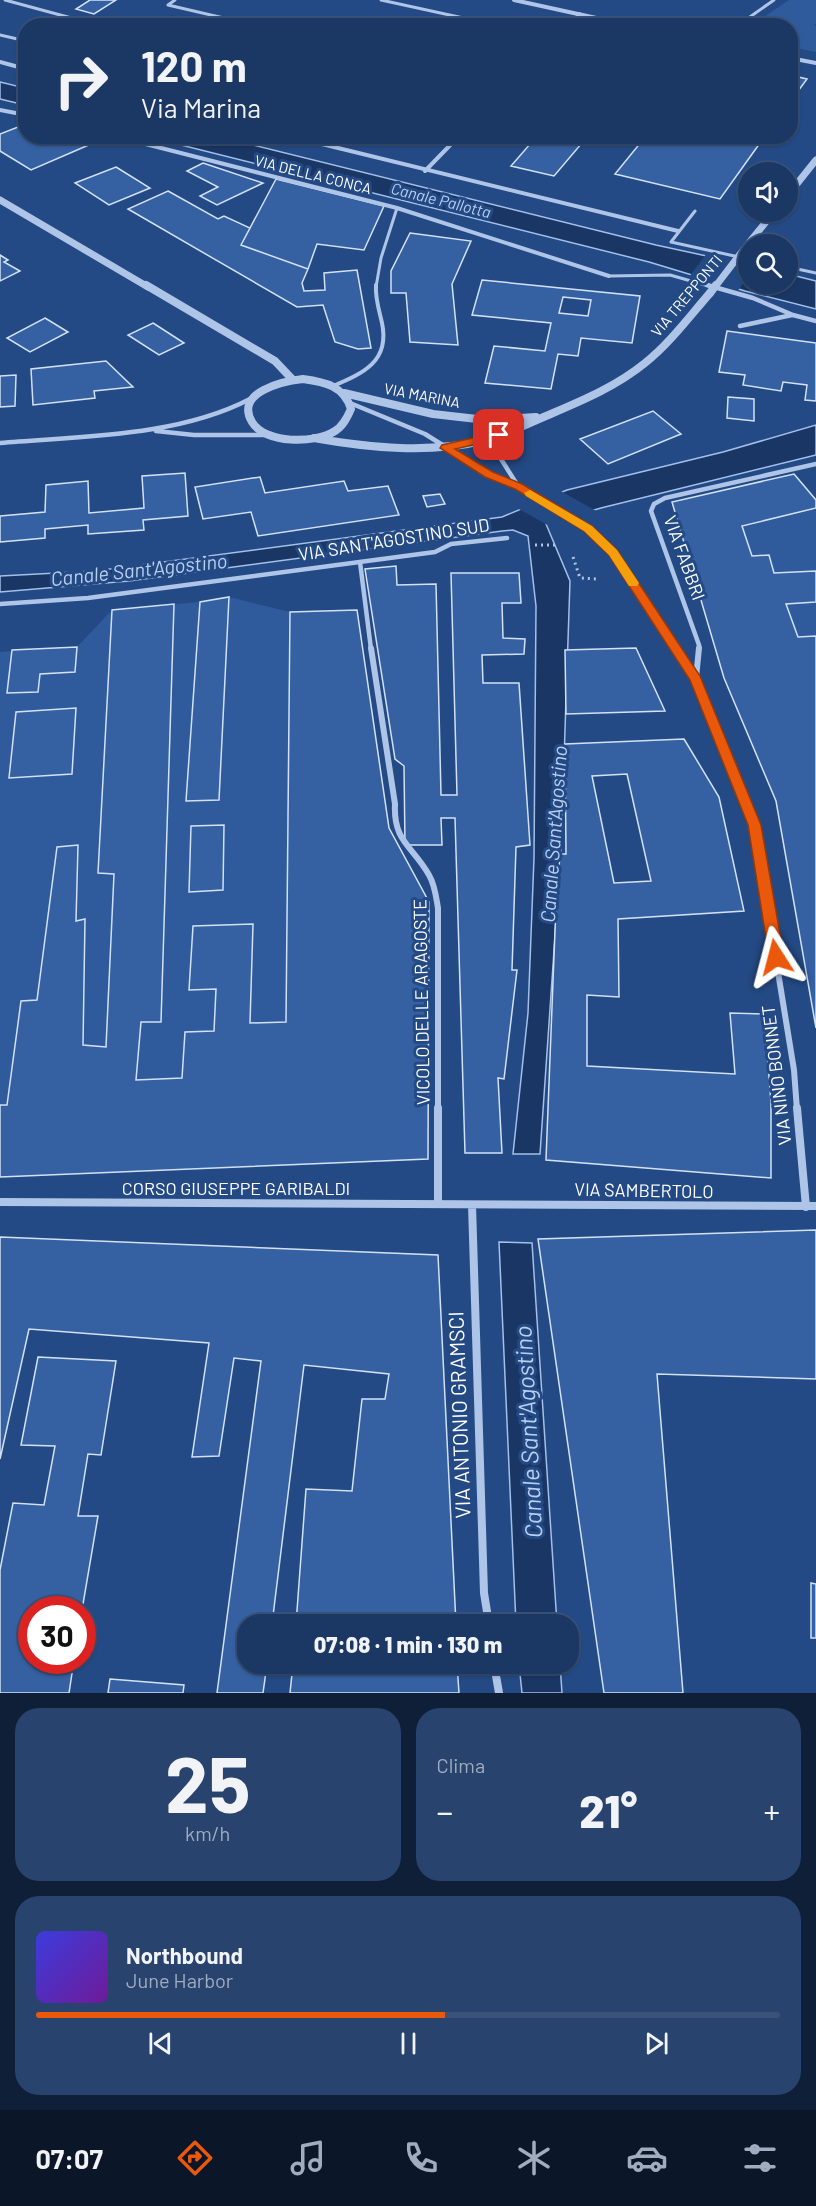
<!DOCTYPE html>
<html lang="it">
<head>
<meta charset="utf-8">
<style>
  body { margin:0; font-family:Barlow,sans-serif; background:#28436d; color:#f1f3f6; height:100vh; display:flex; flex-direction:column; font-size:22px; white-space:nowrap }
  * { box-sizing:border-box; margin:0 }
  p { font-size:20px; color:#a0acbf }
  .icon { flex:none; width:33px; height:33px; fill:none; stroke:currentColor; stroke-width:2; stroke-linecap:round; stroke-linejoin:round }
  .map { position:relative; height:1693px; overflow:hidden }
  .sheet { display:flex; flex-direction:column; gap:15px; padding:15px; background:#0f1f37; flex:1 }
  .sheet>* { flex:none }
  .banner { position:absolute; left:18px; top:18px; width:780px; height:126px; border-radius:24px; box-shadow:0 2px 4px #0004,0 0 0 2px #395278; background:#1b3864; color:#f1f3f6; overflow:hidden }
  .fabs { position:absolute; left:738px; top:162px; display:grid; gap:12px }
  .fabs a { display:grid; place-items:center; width:60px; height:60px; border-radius:50%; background:#1b3864; box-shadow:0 2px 4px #0004,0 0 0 2px #395278; font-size:30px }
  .speed { position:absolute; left:18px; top:1596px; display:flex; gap:12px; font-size:30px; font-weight:700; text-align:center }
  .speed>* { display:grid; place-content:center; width:78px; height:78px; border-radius:50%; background:#1b3864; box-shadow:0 2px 4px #0004,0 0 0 2px #395278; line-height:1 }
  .speed .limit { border:9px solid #d22; background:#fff; color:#111 }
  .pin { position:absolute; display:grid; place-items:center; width:51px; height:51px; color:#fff; margin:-26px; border-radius:12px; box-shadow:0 3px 9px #0006 }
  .me { position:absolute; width:66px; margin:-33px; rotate:351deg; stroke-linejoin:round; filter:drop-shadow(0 0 4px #0008) }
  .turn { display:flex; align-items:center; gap:21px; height:126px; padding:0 24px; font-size:27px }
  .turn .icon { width:78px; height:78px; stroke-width:2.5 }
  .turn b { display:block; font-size:42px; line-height:51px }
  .big { font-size:45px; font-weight:800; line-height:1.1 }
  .sheet .tile { flex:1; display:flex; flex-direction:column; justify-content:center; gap:9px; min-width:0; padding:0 21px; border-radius:24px; background:#28436d }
  .sheet .dial { align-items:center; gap:0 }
  .dial b { font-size:78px; line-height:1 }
  .song { display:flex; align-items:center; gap:18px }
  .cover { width:72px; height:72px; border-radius:9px; background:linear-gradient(135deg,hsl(240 70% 55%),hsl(280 70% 35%)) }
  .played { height:6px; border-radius:3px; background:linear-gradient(90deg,#ea580c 55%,#395278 55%) }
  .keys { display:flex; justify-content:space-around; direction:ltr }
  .heat { display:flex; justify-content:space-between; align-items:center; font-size:33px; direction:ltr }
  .sheet .tiles { flex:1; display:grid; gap:15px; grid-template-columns:1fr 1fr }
  .tile:last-child { grid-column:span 2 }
  .trip { position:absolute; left:237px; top:1614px; width:342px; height:60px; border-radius:24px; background:#1b3864; box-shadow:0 2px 4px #0004,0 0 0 2px #395278; font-weight:800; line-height:60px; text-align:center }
  .menu { display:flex; height:96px; justify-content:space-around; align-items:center; background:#0b1628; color:#a0acbf }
  .menu .icon { width:42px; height:42px }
  .menu .selected { color:#ea580c }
  .menu b { font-size:27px; color:#f1f3f6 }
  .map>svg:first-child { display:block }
  .green { fill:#2f5b9d }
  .water { fill:#193665; stroke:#a2c0e9; stroke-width:1.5 }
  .pier { fill:#244a85 }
  .building { fill:#3560a2; stroke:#d2e1f6; stroke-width:1.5; fill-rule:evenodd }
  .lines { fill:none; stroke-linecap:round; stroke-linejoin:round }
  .path-far1 { stroke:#aec5e8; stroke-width:2; stroke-dasharray:2 3; stroke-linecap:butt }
  .path { stroke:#aec5e8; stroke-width:3; stroke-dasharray:2 4; stroke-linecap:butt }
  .service-far1 { stroke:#aec5e8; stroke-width:3 }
  .service { stroke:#aec5e8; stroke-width:4 }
  .pedestrian-far1 { stroke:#aec5e8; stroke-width:3 }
  .pedestrian { stroke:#aec5e8; stroke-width:4.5 }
  .minor-far3 { stroke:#aec5e8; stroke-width:4 }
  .minor-far2 { stroke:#aec5e8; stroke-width:4.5 }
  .minor-far1 { stroke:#aec5e8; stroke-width:6 }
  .minor { stroke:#aec5e8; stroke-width:8 }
  .tertiary-far1 { stroke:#aec5e8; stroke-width:7 }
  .tertiary { stroke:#aec5e8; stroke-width:8 }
  .tertiary-bridge-far1 { stroke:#aec5e8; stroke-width:7 }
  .tertiary-bridge { stroke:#aec5e8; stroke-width:8 }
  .route { fill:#ea580c; stroke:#983908; stroke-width:1.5 }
  .slow { fill:#f59e0b }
  .labels { text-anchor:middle; stroke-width:6; stroke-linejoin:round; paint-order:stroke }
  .far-street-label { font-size:15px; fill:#fff; stroke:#244a85 }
  .far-water-label { font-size:16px; font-style:italic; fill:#bad0f0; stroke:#244a85 }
  .street-label { font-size:18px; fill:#fff; stroke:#244a85 }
  .water-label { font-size:20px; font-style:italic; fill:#bad0f0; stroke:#244a85 }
  .near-street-label { font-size:21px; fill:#fff; stroke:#244a85 }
  .near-water-label { font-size:24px; font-style:italic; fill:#bad0f0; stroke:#244a85 }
</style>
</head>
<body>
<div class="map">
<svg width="816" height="1693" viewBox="0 0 816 1693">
  <rect width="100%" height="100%" fill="#244a85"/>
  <path class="green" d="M789,0h27v23l-2,2 2,1v26l-25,-5 -1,-21 -38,-1z
    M816,509v236l-74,-218z
    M229,597l61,15 -4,410 -104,56 -46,2 -136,25v-453l77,-5 35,-37 87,-8z"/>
  <path class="water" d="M0,82l25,6v17l-25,-6z
    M149,137h72l435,108 92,20v19h40v-10l28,7v28l-71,-18 -96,-29z
    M816,425v30l-215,53 -55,16 24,57 -9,268 -21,305h-27l15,-141 6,-155 2,-252 -8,-70 -15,-6 -11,1 -373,50 -129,11v-16l95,-5 407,-54 65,-27 156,-38z
    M499,1242l33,1 25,381h-41z
    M519,1664h41l2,29h-40z"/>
  <path class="pier" d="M707,253l41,9v14l-11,16 -48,-15z
    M559,490l39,22 -47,15 -34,-19z"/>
  <path class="building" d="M90,0h26l-22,14 -18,-5z
    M790,75l17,4 -17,23z
    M23,125l3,2v9h17l12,7 15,-6 21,7 -60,26 -31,-19v-17z
    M521,136h44l-2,3 19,4 -28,33 -43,-10 20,-23 -13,-3z
    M646,136h119l-45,63 -105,-25z
    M203,163l60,20 -46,22 -17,-9 18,-9 -31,-16z
    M116,167l34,21 -41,17 -34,-22z
    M276,179l108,27 -20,44 -47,-6 -9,25 -67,-24z
    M168,191l50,28 6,-3 26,12 -9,17 67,24 -6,14 2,8 21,-1 -1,-17 33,-3 14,78 -13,1 -23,-7 -12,-37 -26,2 -169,-98z
    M410,233l61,8 -19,43 6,61 -48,-3 -4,-49h-15v-22z
    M0,255l8,5 -4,2 16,9 -20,10z
    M482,280l158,16 -8,47 -51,-5 -3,18 -20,-2 -7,35 -66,-6 9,-37 51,5 6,-28 -79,-8zM563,297l28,3 -3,16 -29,-3z
    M45,318l23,14 -38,20 -23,-14z
    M153,323l31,20 -25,12 -31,-20z
    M727,331l89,12v58l-11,-1 2,-15 -24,-3 -2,9 -38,-6 2,-10 -26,-3z
    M106,361l27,26 -39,4 1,7 -62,7 -2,-36z
    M16,375l-1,31 -15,1v-31z
    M728,397l26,2v22l-27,-3z
    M653,411l28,23 -73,30 -28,-25z
    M185,473l3,43 -45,4 1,10 -56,4v-9l-43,4v9l-45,4v-26l45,-4 1,-27 42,-4 1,32 55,-5 -2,-32z
    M794,474l22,26v8l-74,18 10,30 17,-1 5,18 42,-2v31l-30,2 12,33 18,-1v392l-40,-227 -52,-123 -52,-176z
    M260,477l5,16 79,-12 4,10 40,-5 11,29 -141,21 -7,-24 -48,7 -8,-32z
    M440,494l5,10 -18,3 -4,-11z
    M396,566l1,19 39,-1 5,211h16l-6,-222h68l2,30h-19l1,35 22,1 -1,15 -42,1 1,28h36l11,162 -14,2 -4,123h5l-13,109 -6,-1 4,75h-37l-10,-335h-14l1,27h-37l-1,-79 -9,-7 -30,-190z
    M229,597l-10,203 -33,1 14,-199z
    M174,604l-13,418h-20l-5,58 46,-2 3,-46 29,-1 2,-42 -27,1 4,-64 60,-2 -3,99 36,-1 4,-410 67,-2 32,218 40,74 -1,257 -428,18v-72h7l14,-104 16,-1 20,-153 21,-2 -2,76 9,-2 -2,126 23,2 8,-173 -16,-1 14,-263z
    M77,647l-2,25 -35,2 -2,18 -31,1 5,-43z
    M636,648l29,63 -99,3 -1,-64z
    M76,708l-4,66 -63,4 7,-66z
    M684,739l35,58 25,114 -126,8 1,78 -32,-2v71l148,8 -5,-61 34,1 7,88v76l-225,-18 10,-255 4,-51h6l-1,-110zM627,774l24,107 -37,2 -22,-107z
    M224,825l-1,65 -34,2 2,-66z
    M816,1230v149l-159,-5 26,319h-79l-66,-454z
    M0,1237l438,18 18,369h-160l10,-135 46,2 10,-92h23l4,-25 -85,-9 -32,259h-24v40h19l-4,29h-46l44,-332 -27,-3 -15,98 -27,1 17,-114 -180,-14 -29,130z
    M38,1357l78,4 -15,94 -13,-1 -10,62h20l-16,94h-50v50h42l-5,33h-69v-123l13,-67 31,2 11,-59 -34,-1z
    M811,1583l5,1v54h-5z
    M293,1664h164l2,29h-169z
    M110,1679l74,6 -1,8h-75z"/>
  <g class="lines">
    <path class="path-far1" d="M244,136l19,6"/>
    <path class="path" d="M535,545h22
      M573,557l7,21 18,1"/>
    <path class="service-far1" d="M5,0l96,26
      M175,0l-7,5 90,21
      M381,0l119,26
      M0,35l26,6
      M376,287l5,-29 16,-50"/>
    <path class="service" d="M333,386c31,-13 57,-25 49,-63 -3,-13 -7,-25 -6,-38"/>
    <path class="pedestrian-far1" d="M737,26l37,-26
      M695,211l-24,31 77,17
      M788,261l6,-8
      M788,267l28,6
      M609,276l61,-1 42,12"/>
    <path class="pedestrian" d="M707,285l46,13 40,17 23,6
      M740,326l52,-11"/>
    <path class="minor-far3" d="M514,0l119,26
      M569,26l11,-12
      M790,58l26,5
      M0,62l26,7
      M0,110l26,5
      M114,136l283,72 212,68
      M289,136l389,95
      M425,171l34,-35"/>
    <path class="minor-far2" d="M350,403l75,31 64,40 30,13 68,42 26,23 64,97
      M156,431l38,4h72
      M511,432l-6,6 -4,21 17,27
      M0,443c81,-7 177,-6 250,-44
      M360,562l11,87
      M0,604l88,-6 347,-46 16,-8 56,-6
      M699,649v-4l-48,-134 3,-7 11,-6 151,-34"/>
    <path class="minor-far1" d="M371,648l24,156c-2,38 18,42 34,71 6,10 7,22 9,33v202
      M676,648l20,31 58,146 40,245 3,40
      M696,678l3,-30"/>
    <path class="minor" d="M438,1108v96
      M797,1108l9,99
      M0,1202l816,4
      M472,1205l12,388 5,31
      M494,1664l5,29"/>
    <path class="tertiary-far1" d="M788,195l28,-35
      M0,200l148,87
      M744,249l30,-37"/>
    <path class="tertiary" d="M146,285l129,76 18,19
      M303,379c22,3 41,7 48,30 -4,9 -8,17 -16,22 -20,13 -70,13 -83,-9 -18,-30 32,-41 51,-43z
      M344,393l89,21 53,6 50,-3
      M314,438c57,10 115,16 172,2 23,-6 45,-18 67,-27 33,-14 65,-28 92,-50 25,-20 44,-46 65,-70"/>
    <path class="tertiary-bridge-far1" d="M715,287l29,-38"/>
    <path class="tertiary-bridge" d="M710,293l6,-8"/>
  </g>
  <path class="route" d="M499,432l5,3 -1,3 -48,11 38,23 29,12 70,42 25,24 83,126 61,149 23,132 -2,5h-11l-2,-5 -21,-132 -58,-145 -81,-125 -13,-12 -12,-12 -69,-42 -30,-12 -45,-29 2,-3z"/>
  <path class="slow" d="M530,490l62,36 25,24 22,33 -2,3h-8l-20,-31 -25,-24 -58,-35 -2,-3z"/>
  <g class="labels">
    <g class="far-street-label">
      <text transform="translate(313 175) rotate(14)" y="5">VIA DELLA CONCA</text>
      <text transform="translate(687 296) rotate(-50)" y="5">VIA TREPPONTI</text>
      <text transform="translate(422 396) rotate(11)" y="5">VIA MARINA</text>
    </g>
    <g class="far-water-label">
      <text transform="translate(441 200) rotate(14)" y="6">Canale Pallotta</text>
    </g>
    <g class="street-label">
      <text transform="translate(394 540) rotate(-9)" y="6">VIA SANT'AGOSTINO SUD</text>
      <text transform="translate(684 558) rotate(70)" y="6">VIA FABBRI</text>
      <text transform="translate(422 1002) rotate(-91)" y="6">VICOLO DELLE ARAGOSTE</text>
      <text transform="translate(777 1075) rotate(-97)" y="6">VIA NINO BONNET</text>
      <text x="236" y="1195">CORSO GIUSEPPE GARIBALDI</text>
      <text transform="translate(644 1191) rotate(1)" y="6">VIA SAMBERTOLO</text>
    </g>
    <g class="water-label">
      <text transform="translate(139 570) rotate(-6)" y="7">Canale Sant'Agostino</text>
      <text transform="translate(554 834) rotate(-86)" y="7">Canale Sant'Agostino</text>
    </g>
    <g class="near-street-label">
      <text transform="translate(460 1415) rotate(-92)" y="7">VIA ANTONIO GRAMSCI</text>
    </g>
    <g class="near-water-label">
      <text transform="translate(529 1432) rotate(-93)" y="8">Canale Sant'Agostino</text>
    </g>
  </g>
</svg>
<div class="fabs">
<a><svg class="icon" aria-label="sound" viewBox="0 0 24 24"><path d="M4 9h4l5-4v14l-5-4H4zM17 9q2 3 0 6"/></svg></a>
<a><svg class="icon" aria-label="search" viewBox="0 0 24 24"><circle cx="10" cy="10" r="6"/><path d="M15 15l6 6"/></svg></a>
</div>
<div class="speed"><div class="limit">30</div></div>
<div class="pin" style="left:499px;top:435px;background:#d93025"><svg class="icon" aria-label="arrive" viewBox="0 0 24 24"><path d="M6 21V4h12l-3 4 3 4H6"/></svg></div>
<svg class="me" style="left:776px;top:957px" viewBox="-20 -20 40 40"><path d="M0-17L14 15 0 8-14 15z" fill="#ea580c" stroke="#fff" stroke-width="4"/></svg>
<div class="trip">07:08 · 1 min · 130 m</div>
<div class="banner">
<div class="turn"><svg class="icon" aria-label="right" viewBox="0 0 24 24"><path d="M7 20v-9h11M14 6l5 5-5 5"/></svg><div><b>120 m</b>Via Marina</div></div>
</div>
</div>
<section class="sheet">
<div class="tiles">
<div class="tile dial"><b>25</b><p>km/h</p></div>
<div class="tile"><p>Clima</p>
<div class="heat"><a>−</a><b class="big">21°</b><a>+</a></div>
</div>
<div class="tile">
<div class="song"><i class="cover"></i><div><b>Northbound</b><p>June Harbor</p></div></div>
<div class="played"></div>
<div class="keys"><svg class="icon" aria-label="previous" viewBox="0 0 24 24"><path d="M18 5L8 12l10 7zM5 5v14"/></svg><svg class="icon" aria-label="pause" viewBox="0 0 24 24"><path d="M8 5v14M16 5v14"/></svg><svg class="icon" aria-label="next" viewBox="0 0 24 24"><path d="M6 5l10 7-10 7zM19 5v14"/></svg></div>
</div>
</div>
</section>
<nav class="menu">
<b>07:07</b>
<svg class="icon selected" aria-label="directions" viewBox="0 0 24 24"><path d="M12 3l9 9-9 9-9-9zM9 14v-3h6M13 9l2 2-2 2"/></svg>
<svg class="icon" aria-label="music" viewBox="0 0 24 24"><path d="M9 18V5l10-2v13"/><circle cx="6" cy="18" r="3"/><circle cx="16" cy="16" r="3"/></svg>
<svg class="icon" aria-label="phone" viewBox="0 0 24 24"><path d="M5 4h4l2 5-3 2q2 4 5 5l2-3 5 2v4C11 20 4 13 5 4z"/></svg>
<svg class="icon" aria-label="climate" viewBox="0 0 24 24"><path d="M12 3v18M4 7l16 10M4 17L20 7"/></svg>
<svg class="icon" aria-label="car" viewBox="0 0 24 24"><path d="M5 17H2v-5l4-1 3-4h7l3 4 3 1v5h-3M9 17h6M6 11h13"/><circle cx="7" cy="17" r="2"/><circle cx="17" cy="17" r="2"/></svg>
<svg class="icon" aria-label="filters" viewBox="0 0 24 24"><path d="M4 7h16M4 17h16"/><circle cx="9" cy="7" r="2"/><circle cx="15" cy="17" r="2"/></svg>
</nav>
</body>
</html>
